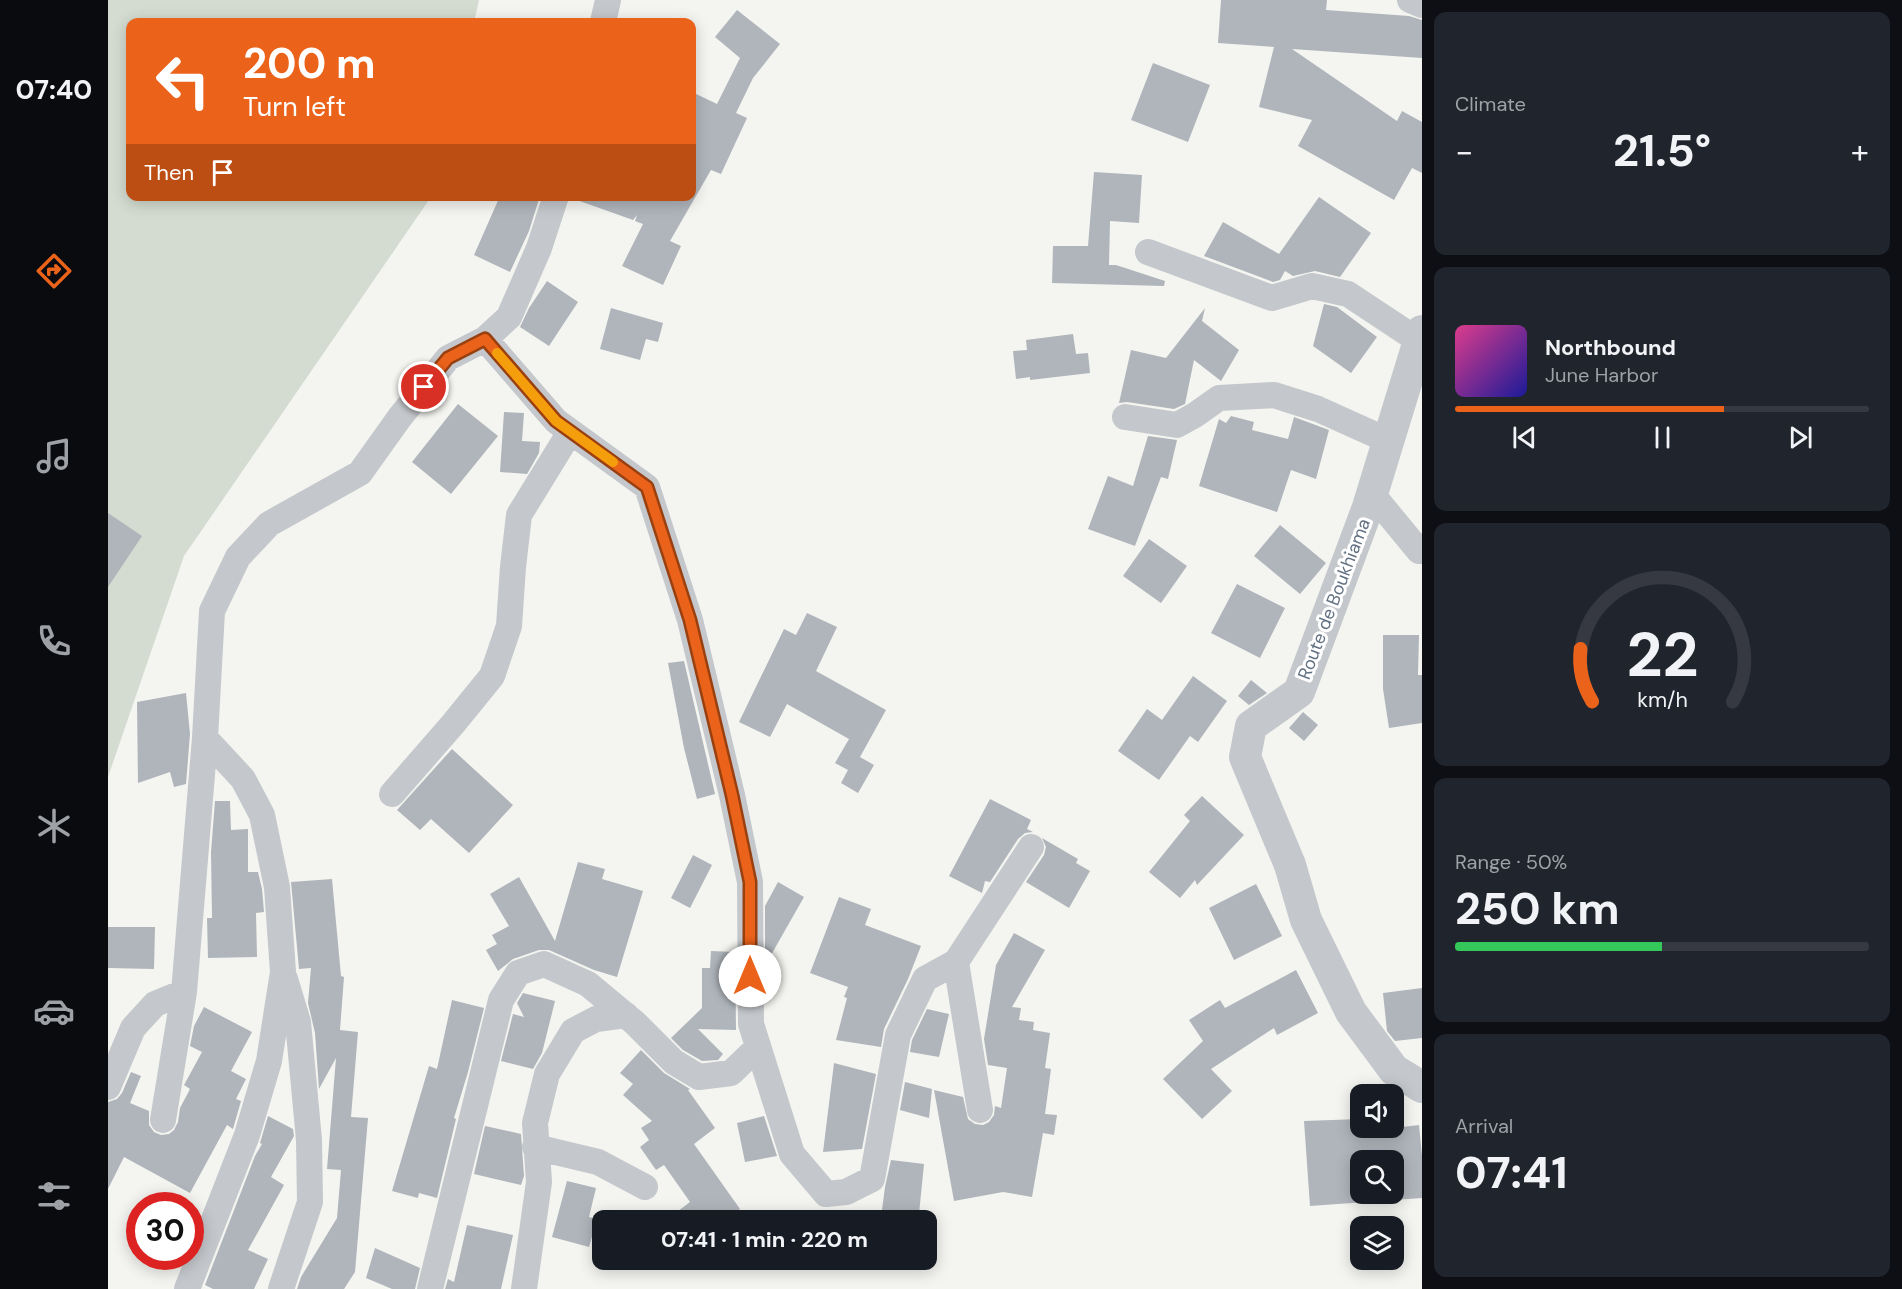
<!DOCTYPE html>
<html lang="en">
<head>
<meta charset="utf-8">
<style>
  body { margin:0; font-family:"DM Sans",sans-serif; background:#20242c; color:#f1f3f6; height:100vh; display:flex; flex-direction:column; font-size:22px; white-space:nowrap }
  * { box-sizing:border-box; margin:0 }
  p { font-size:20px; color:#9ea1a6 }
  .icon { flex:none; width:33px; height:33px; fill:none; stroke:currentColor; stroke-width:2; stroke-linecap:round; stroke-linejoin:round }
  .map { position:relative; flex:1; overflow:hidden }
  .drawer { display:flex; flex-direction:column; gap:12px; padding:12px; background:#0d0f14; width:480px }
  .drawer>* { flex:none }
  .guide { position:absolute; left:18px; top:18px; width:570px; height:183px; border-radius:12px; box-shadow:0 3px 15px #0003; background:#eb621a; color:#fff; overflow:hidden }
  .tools { position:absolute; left:1242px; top:1084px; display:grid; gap:12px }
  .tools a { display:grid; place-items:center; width:54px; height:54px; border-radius:12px; background:#171b24; box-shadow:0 3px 15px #0003; font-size:30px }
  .speed { position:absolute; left:18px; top:1192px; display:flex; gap:12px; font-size:30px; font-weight:700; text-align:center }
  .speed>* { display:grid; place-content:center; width:78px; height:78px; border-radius:50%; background:#171b24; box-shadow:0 3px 15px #0003; line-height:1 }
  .speed .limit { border:9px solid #d22; background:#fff; color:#111 }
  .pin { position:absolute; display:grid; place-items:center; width:51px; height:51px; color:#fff; margin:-26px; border:3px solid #fff; border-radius:50%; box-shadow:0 2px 6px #0007 }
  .me { position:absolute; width:66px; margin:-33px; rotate:0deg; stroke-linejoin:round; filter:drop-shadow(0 0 4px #0008) }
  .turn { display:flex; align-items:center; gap:21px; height:126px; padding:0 18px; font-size:27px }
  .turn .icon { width:78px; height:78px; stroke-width:2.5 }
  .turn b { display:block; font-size:42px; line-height:51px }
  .then { display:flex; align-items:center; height:57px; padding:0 18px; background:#0003; gap:12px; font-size:22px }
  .big { font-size:45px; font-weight:700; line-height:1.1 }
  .drawer .tile { flex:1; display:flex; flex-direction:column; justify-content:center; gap:9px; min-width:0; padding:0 21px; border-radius:12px; background:#20242c }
  .drawer .dial { align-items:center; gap:0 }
  .dial svg { height:156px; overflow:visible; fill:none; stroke:#363941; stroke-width:7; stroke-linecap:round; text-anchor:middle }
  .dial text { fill:#f1f3f6; stroke:none }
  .song { display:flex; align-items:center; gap:18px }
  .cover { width:72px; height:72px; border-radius:9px; background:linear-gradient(135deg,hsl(330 70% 55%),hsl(240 70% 35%)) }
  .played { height:6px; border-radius:3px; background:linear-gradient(90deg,#eb621a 65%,#363941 65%) }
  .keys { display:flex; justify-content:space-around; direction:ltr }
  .heat { display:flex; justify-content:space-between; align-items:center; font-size:33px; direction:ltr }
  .charge { height:9px; border-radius:4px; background:linear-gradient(90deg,#34c759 50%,#363941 0) }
  .trip { position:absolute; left:484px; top:1210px; width:345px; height:60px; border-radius:12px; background:#171b24; box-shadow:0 3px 15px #0003; font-weight:700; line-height:60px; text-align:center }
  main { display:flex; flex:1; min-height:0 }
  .tabs { display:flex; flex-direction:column; width:108px; justify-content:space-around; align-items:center; background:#090b0e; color:#9ea1a6 }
  .tabs .icon { width:42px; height:42px }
  .tabs .on { color:#eb621a }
  .tabs b { font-size:27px; color:#f1f3f6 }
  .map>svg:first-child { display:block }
  .green { fill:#d4dcd1 }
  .building { fill:#afb5bb; fill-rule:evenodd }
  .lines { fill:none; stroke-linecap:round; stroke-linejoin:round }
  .minor { stroke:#c4c7cb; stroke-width:26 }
  .tertiary { stroke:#c4c7cb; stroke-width:32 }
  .route-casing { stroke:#994011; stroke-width:15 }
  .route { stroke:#eb621a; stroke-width:10 }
  .slow { stroke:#f59e0b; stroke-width:10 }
  .labels { text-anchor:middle; stroke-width:6; stroke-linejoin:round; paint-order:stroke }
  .street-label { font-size:18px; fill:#627183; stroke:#fff }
</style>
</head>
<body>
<main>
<nav class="tabs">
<b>07:40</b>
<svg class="icon on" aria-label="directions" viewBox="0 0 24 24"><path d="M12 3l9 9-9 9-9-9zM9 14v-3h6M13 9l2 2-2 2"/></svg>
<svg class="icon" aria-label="music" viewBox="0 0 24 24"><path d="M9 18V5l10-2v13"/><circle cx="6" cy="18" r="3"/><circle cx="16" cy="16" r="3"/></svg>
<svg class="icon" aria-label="phone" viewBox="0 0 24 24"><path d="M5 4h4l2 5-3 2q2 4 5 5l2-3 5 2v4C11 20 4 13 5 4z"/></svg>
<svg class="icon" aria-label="climate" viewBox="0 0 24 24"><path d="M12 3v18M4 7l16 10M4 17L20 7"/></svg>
<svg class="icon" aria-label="car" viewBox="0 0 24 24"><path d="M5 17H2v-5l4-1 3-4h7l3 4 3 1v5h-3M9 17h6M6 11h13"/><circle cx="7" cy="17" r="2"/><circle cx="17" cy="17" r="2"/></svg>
<svg class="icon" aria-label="filters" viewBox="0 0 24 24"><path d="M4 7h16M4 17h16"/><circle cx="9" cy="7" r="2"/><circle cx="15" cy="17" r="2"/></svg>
</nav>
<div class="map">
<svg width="1314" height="1289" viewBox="0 0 1314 1289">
  <rect width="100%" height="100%" fill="#f4f5f0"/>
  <path class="green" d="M0,0h371l-5,22h-344v174l301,1 -247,359 -76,221z"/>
  <path class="building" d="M1113,0h106l-1,10 83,6 13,4v38l-130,-9 105,72 5,-10 20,11v51l-10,-5 -18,32 -96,-54 14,-26 -53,-13 15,-60 -56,-4z
    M629,10l43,34 -27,34 -17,35 11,5 -26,56 -10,-4 -41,71 11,5 -18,39 -41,-19 21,-42 -8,-3 2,-6 -4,5 -59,-21 1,-3h117v-104l25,12 23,-46 -25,-21z
    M1045,63l57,22 -22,57 -57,-22z
    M986,172l48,3 -3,48 -29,-2 -1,44h7l49,16 -1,5 -112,-3 1,-37h35z
    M392,196h40l-11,35 -19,41 -36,-17z
    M1211,197l52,36 -31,44 -25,-6 -22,5 -8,-5 -5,9 -7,2 -69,-26 19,-34 56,32z
    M439,281l31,21 -29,44 -29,-19 9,-19z
    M1216,304l13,3 40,30 -26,36 -38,-27z
    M503,308l52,15 -5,19 -12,-3 -6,21 -40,-11z
    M1097,308l-3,13 37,29 -18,31 -27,-21 -9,44 -11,5 -47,-7 -8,1 12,-53 35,8z
    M965,334l3,20 12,-1 2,20 -60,7v-3l-14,2 -3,-28 14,-1 -1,-10z
    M350,404l40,32 -47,58 -39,-32z
    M396,412l20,1 -2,28 18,1 -1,11 -12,21 -27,-2z
    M1123,416l23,6 -2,8 36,9 6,-22 35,13 -13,49 -25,-9 -14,42 -78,-26 20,-67 7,4z
    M1040,436l29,4 -9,39 -7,-2 -26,69 -47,-17 20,-53 25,10z
    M0,513l34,23 -34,51z
    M1172,525l46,38 -26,31 -46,-38z
    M1041,539l38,27 -26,37 -38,-27z
    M1129,584l48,24 -25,50 -49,-25z
    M699,613l30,14 -21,44 70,39 -26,47 14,8 -16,28 -17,-10 7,-13 -13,-7 14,-24 -62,-35 -17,33 -31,-15 45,-93 12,6z
    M1275,635h36l-1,40h4v48l-33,5 -6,-39z
    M576,661l31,133 -18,5 -13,-51 -16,-85z
    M1085,676l34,25 -29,41 -8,-6 -31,44 -41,-29 29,-42 15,11z
    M1143,680l16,13 -18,12 -11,-9z
    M78,693l4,41 -4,50 -12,3 -4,-15 -32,11 -1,-81z
    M1195,712l15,13 -14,16 -15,-13z
    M344,749l61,56 -44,48 -38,-34 -11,11 -23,-20z
    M1094,796l42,39 -47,50 -2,-5 -15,18 -31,-26 41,-51 -6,-6z
    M882,799l41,21 -4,9 6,3 -8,1 -7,6 -28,43 -5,-1 -3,12 -33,-17z
    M107,801h15l1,29 17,-1v43h10l4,17 2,23 -8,1 1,44 -49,1 -1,-40h5l-1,-66z
    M934,838l36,21 -2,4 14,8 -21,37 -43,-26 18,-27 2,-8z
    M585,855l19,10 -22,43 -19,-10z
    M470,862l27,7 -3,10 41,12 -26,86 -23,-7 -45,-20h-10l-26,9 -15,12 -12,-21 11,-6 -5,-9 17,-9 -19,-32 29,-17 36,64z
    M224,879l9,97 3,1 -4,53 18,2 -7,85 17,1 -13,154 -11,17h-47l4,-12 36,-59 4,-48 -14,-1 9,-111 -17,31 -4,-56 -7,-30 3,-35 -12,1 -8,-87z
    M670,882l26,15 -33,58 -6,-3v-46z
    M1148,884l26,52 -48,24 -25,-52z
    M731,897l32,12 -6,16 56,21 -13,33 -24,50 -3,18 -45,-7 11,-42 -3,-1 4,-10 -38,-14z
    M0,927h47l-1,42 -46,-1z
    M906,933l31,17 -33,57 9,1 -2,12 15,2 -1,8 17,3 -5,35 6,1 -6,45 12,1 -3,20 -11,-2 -11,64 -29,-5 -49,9 -20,-111 29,7 5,22 7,5 8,1 6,-3 5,-7 1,-9 6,2 6,-40 -19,-3 -4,-26 12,-74z
    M603,951l24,1 1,78 -38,-1 25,25 -5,6 -16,1 -19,-11 -12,-12 31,-30v-40h8z
    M1188,970l22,43 -41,22 -3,-7 -63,41 21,22 -30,28 -39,-40 40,-38 -14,-21 31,-20 5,8z
    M1314,988v50l-27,3 -8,-10 -4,-38z
    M415,993l32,8 -13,52 -9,16 -32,-8 12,-47 11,3 -7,-14z
    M344,1000l32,8 -16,64 -14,46 2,1 -19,79 -18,-5 -1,5 -26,-7 37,-125 8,3z
    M96,1007l48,25 -21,39 15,8 -10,20 5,2 -8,28 -6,-4 -37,68 -66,-36 -16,32v-87l9,-3 5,-6 9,-21 10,4 -11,27 19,8v14l5,7 7,3 8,-1 5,-4 4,-8 2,-14 10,-19 -6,-4 18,-33 -12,-6 4,-20z
    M819,1009l22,5 -10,43 -29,-5 2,-12z
    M533,1050l23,23 26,16 -2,1 27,38 -21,16 46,65 -16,12h-59l25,-19 -26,-37 -8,5 -16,-23 9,-7 -8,-12 11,-7 -29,-26 10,-11 -13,-11z
    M726,1063l42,11 -14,75 -39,3z
    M797,1082l27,7 -3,29 -29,-8z
    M160,1116l25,13 1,7 -23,41 13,8 -36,65 20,9 -14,30h-41l-8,-4 50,-129 7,-12 -2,-1z
    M656,1116l13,40 -32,6 -8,-39z
    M1252,1119v9h34l25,-3 3,31v42l-112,8 -6,-85zM1252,1161h34v33h-34z
    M377,1126l36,8 3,42 -3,9 -47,-11z
    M783,1160l33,4 -5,50 -37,-4 3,-23z
    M459,1181l29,7 -7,29 8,2 -8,28 -37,-10z
    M359,1225l46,10 -12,54h-56l3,-10 6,3z
    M267,1248l45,20 -5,21h-23l-26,-11z"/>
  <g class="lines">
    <path class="minor" d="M1302,0l12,5
      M495,22l5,-22
      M1040,252l124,46 40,-12 36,8 71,47
      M377,339l71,82 91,66 43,133 42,175 18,87 1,142 41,130 34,40 20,-2 26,-13 26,-144 27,-56 31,-17 75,-115
      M1017,417l52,8 18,-10 24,-17 55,-3 44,14 71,32
      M1264,494l47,57h3
      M284,794l61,-70 39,-48 17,-50 4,-59 6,-52 51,-83
      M848,962l24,148
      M0,1087l25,-59 22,-24 29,-12
      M55,1120l21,-128 21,-254
      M427,1147l63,15 47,25
      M79,1289l60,-154 22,-74 14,-89 -6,-85 -15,-72 -19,-36 -38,-41 7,-127 26,-54 31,-33 91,-51 40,-56 48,-59 37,-19 24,-22 30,-69 17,-52
      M173,1289l29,-87 -1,-62 -11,-118 -13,-43
      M322,1289l71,-289 17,-27 26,-9 44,20 47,39 39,39 25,15 32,-4 27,-26
      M416,1289l15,-107 -4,-59 12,-49 26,-43 23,-12 30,-4"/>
    <path class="tertiary" d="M1314,331l-54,176 -69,185 -48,34 -6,31 45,108 16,55 45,92 43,58 28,17"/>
  </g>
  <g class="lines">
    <defs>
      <path id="route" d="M316,387l24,-29 37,-19 71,82 91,66 43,133 42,175 18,87v94"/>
    </defs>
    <use href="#route" class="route-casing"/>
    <use href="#route" class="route"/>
    <path class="slow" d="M389,353l59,68 57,41"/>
  </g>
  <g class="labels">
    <g class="street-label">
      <text transform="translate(1226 599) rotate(-69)" y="6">Route de Boukhiama</text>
    </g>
  </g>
</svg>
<div class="tools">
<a><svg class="icon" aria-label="sound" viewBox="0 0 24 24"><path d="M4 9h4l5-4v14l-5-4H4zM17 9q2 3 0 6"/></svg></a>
<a><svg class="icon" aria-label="search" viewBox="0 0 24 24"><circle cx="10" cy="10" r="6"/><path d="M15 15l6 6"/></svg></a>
<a><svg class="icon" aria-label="layers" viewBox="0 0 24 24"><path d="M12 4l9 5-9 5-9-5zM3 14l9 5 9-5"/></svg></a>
</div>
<div class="speed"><div class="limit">30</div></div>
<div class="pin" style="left:316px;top:387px;background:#d93025"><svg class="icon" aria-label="arrive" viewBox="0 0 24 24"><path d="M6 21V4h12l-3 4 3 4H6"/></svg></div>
<svg class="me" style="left:642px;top:976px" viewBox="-20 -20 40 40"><circle r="19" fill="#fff"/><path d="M0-13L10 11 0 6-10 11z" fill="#eb621a"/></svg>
<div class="trip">07:41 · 1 min · 220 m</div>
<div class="guide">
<div class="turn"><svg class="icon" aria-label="left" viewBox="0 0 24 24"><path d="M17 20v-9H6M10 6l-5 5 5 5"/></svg><div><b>200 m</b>Turn left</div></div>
<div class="then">Then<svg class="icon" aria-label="arrive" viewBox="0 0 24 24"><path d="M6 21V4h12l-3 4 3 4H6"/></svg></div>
</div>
</div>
<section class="drawer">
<div class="tile"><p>Climate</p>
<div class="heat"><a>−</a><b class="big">21.5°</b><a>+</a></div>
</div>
<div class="tile">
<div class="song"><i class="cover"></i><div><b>Northbound</b><p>June Harbor</p></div></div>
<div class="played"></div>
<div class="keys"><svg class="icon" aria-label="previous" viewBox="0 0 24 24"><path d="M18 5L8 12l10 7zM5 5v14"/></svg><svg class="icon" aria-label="pause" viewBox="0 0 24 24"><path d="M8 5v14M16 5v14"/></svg><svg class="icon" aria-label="next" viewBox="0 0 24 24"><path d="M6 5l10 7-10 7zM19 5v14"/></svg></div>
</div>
<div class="tile dial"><svg viewBox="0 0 100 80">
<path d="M14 69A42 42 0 1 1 86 69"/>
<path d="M14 69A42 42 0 0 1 8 42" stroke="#eb621a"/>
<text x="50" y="56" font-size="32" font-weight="700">22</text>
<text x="50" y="72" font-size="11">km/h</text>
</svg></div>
<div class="tile"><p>Range · 50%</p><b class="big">250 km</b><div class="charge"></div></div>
<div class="tile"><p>Arrival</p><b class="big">07:41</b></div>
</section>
</main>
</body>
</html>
